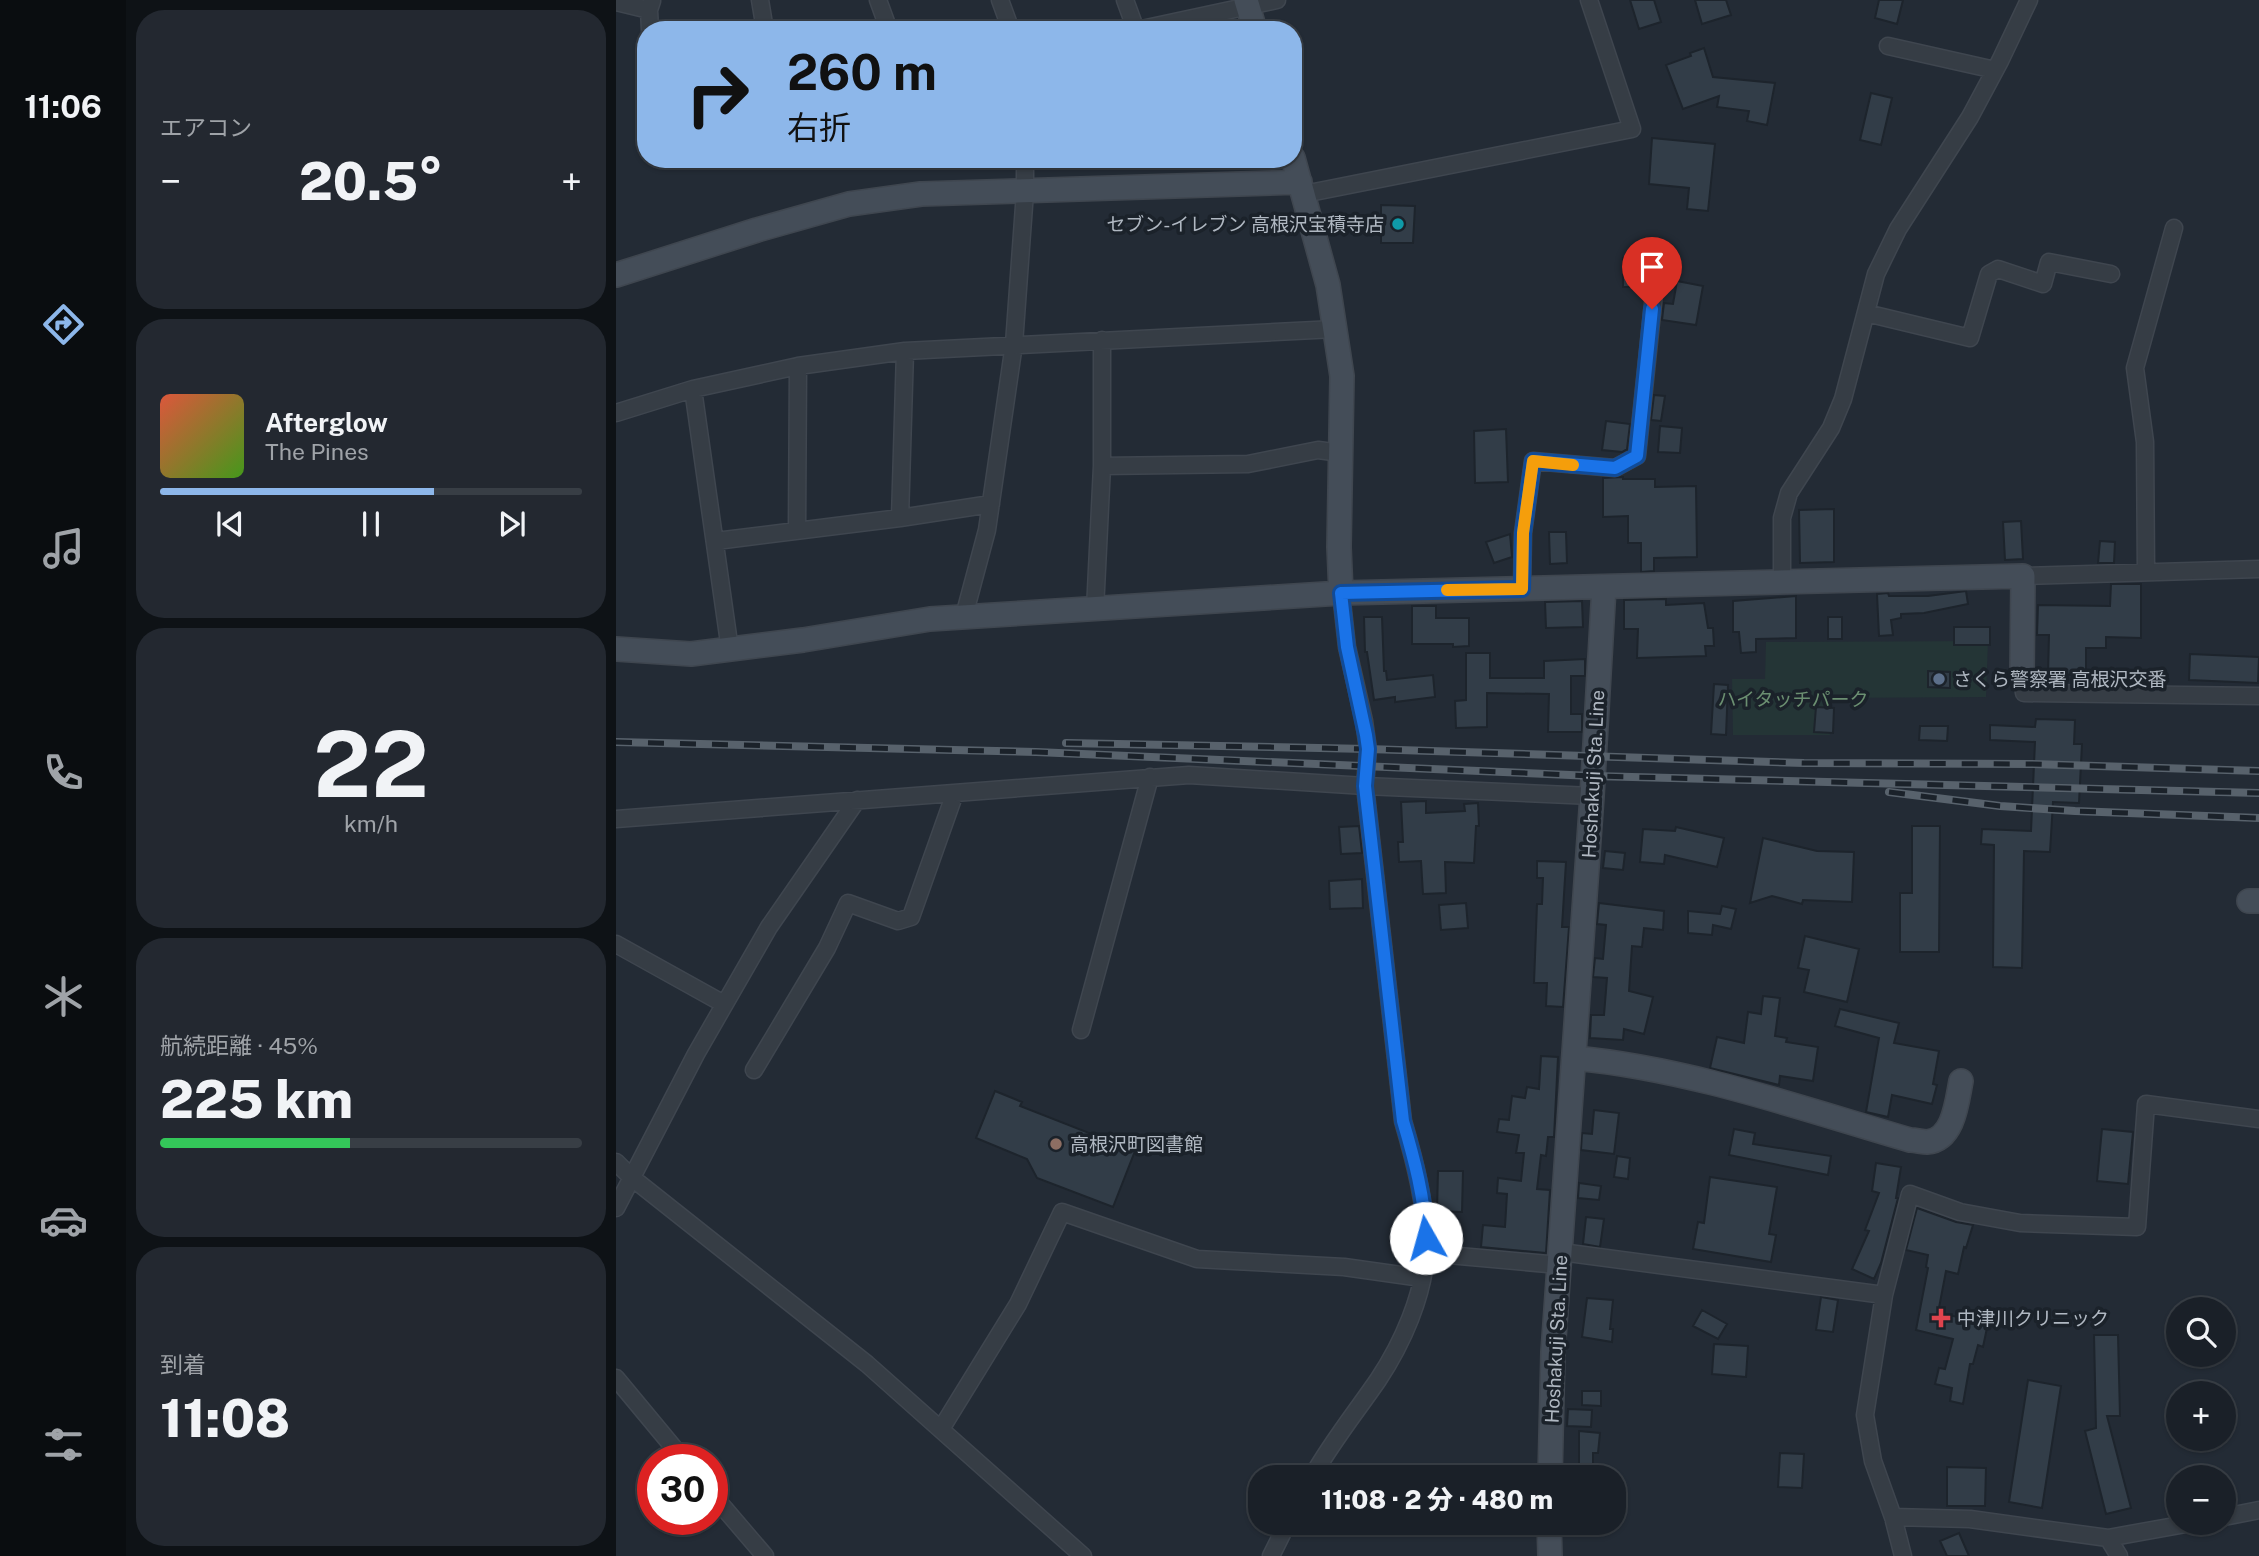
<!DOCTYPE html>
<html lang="ja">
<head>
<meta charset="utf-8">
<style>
  body { margin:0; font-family:"Public Sans","Noto Sans JP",sans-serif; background:#232830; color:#f1f3f6; height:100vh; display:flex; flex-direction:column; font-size:26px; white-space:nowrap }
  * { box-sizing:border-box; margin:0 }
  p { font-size:23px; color:#9fa3a8 }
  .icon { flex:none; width:38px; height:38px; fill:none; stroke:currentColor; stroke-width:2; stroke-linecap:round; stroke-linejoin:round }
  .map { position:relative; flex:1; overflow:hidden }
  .sheet { display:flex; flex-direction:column; gap:10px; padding:10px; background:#0e1216; width:490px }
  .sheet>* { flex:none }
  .banner { position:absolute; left:21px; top:21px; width:665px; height:147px; border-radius:28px; box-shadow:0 2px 5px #0004,0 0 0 2px #383e45; background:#8db7ea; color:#111; overflow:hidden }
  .buttons { position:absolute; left:1550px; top:1297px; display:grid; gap:14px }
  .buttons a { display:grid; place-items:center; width:70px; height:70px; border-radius:50%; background:#1a2028; box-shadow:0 2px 5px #0004,0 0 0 2px #383e45; font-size:35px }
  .speed { position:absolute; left:21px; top:1444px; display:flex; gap:14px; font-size:35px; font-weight:700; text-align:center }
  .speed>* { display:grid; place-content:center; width:91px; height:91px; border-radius:50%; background:#1a2028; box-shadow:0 2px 5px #0004,0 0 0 2px #383e45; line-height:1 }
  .speed .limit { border:10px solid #d22; background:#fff; color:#111 }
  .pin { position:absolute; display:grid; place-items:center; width:60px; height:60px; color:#fff; margin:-72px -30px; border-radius:50% 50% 50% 0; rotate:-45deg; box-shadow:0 0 7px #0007 }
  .pin .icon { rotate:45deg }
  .me { position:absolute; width:77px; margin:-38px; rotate:353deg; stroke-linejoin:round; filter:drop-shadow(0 0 5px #0008) }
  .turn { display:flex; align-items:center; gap:24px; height:147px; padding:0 35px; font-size:32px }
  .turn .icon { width:91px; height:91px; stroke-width:2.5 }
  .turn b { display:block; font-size:49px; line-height:60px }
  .big { font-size:52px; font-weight:800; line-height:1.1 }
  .sheet .tile { flex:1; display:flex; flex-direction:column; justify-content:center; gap:10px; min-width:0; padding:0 24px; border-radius:28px; background:#232830 }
  .sheet .dial { align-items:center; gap:0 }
  .dial b { font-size:91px; line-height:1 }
  .song { display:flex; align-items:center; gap:21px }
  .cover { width:84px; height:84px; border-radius:10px; background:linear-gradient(135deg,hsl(10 70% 55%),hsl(100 70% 35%)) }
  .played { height:7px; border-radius:4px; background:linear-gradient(90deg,#8db7ea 65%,#383e45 65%) }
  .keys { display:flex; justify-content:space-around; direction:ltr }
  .heat { display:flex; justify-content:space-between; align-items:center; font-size:38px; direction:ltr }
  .charge { height:10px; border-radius:5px; background:linear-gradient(90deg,#34c759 45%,#383e45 0) }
  .trip { position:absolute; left:632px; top:1465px; width:378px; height:70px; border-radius:28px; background:#1a2028; box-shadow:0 2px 5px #0004,0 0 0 2px #383e45; font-weight:800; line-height:70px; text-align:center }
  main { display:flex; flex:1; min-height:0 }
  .tabs { display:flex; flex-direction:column; width:126px; justify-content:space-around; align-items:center; background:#0a0d10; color:#9fa3a8 }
  .tabs .icon { width:49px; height:49px }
  .tabs .current { color:#8db7ea }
  .tabs b { font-size:32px; color:#f1f3f6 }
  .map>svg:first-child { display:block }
  .green { fill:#243536 }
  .building { fill:#323d48; stroke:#1d242c; stroke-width:2 }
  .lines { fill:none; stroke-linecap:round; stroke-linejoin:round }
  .street-casing { stroke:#3f464f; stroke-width:19 }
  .secondary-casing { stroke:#3f464f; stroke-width:26 }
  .street { stroke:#363d45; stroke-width:16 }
  .secondary { stroke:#444d58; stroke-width:23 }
  .rail-casing { stroke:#58626c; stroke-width:8 }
  .rail { stroke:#1b222a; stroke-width:5; stroke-dasharray:16; stroke-linecap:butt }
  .route-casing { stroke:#114b97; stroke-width:18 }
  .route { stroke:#1a73e8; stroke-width:12 }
  .slow { stroke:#f59e0b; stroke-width:12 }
  .culture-dot { fill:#0f9aa8; stroke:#1b222a; stroke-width:2.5 }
  .service-dot { fill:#5c6f8a; stroke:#1b222a; stroke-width:2.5 }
  .education-dot { fill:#8d6e63; stroke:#1b222a; stroke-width:2.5 }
  .health-dot { fill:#e0444e; stroke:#1b222a; stroke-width:2.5 }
  .labels { text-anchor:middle; stroke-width:7; stroke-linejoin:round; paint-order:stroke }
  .poi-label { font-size:19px; fill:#b0b8c2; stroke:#1b222a; text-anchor:start }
  .park-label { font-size:19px; fill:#6b8f71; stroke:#1b222a }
  .street-label { font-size:19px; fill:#b0b8c2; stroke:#1b222a }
</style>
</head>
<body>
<main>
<nav class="tabs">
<b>11:06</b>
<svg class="icon current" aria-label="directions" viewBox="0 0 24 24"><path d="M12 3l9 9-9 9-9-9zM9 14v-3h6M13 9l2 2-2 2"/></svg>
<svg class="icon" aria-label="music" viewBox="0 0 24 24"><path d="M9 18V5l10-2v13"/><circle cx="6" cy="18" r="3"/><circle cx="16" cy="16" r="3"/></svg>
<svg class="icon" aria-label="phone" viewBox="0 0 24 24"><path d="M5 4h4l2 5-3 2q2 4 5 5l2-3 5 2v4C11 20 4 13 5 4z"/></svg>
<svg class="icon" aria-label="climate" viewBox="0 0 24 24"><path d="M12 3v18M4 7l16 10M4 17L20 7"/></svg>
<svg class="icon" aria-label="car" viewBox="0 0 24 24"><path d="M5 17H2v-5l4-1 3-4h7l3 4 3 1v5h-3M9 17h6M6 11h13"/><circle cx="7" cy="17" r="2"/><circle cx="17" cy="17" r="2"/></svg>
<svg class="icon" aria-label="filters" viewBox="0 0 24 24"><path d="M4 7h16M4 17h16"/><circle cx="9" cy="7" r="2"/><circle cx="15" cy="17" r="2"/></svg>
</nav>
<section class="sheet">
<div class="tile"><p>エアコン</p>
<div class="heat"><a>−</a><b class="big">20.5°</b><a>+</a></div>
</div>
<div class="tile">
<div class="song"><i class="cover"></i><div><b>Afterglow</b><p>The Pines</p></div></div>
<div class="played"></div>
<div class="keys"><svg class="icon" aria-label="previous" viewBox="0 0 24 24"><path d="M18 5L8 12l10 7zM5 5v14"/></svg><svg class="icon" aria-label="pause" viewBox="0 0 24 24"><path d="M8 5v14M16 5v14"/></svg><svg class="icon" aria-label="next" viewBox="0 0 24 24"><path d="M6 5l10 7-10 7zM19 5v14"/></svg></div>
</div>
<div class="tile dial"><b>22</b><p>km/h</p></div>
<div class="tile"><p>航続距離 · 45%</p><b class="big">225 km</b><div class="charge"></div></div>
<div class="tile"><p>到着</p><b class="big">11:08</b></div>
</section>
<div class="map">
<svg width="1643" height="1556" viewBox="0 0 1643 1556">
  <rect width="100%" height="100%" fill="#232b35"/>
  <path class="green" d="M1372,641l-2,56 -158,1 2,37h-97l-1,-56h33l1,-37z"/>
  <path class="building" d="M1014,0h24l7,22 -22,7z
    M1079,0h31l5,15 -29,9z
    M1263,0h24l-6,24 -22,-6z
    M1088,48l9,29 62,6 -8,42 -20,-4 2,-10 -32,-4 2,-11 -36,13 -17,-44 25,-9 -1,-3z
    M1255,93l21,5 -11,47 -21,-5z
    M1036,138l63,6 -7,67 -21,-2 2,-21 -40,-4z
    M765,205l34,1 -2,37h-32z
    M1007,258h21v29h-21z
    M1061,281l26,5 -7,39 -34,-5 2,-17 9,1z
    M1038,395l11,1 -4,25 -10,-1z
    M990,421l24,3 -3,25 -5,3 -20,-2z
    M1044,426l22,2 -2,25 -22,-1z
    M890,429l2,53 -33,1 -1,-52z
    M1007,477v2h32v8l41,-1 1,71 -43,1v13l-13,1v-29h-13v-27l-25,1v-39z
    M1218,509v53l-34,1 -1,-53z
    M1405,521l2,38 -18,1 -2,-38z
    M933,532h17l1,31 -17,1z
    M894,534l2,23 -18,6 -8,-21z
    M1484,541l15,1 -1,21h-16z
    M1495,584h30v54l-35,-1v11h-20v27l-38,-1 1,-39h-12l1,-30 72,1z
    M1350,591l2,13 -44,9 -23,1v4l-10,2 2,15 -14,1 -2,-42 11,-1 1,3h39z
    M1180,596v42l-40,1v13l-15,1 -2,-21h-6v-31z
    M1050,599v6l38,-2 4,25h5l1,18h-9l1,10 -69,2 1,-29h-14v-29z
    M966,601l1,26 -37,1 -1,-26z
    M796,606h24v12h33v28l-16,1v-3h-41z
    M748,617h18l2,54h2l1,9 46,-5 2,22 -40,5v-5l-21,3 -7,-48h-2z
    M1212,617h14v22h-14z
    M1338,627h36v18h-36z
    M850,653h24v25h54v-17l41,-2v17h-14v38h11v18h-34l1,-38 -62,-1v34l-31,1 -1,-27 11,-1z
    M1574,654l69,3 -1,26 -69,-3z
    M1312,671l22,1v16l-22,-1z
    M1098,684l14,1 -2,50 -15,-1z
    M1200,707l18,1 -1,25 -19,-1z
    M1420,719l39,1 -1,24h8l-3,59 -26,-1 -3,50 -26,-1 -2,117 -29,-1 1,-122 -13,-1 1,-15 49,2 4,-89 -45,-2v-15l45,2z
    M1304,726h28l-1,15 -28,-1z
    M810,801v12l39,-2 -1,-7 14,-1 1,23h-3l-2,37 -29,-1 1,31 -23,1 -2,-33 -22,1 -1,-20h5l-2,-40z
    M743,826l3,27 -21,1 -2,-27z
    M1296,826h28l-1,126h-39v-59h12z
    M1060,827l48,11 -7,29 -52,-12 -1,9 -24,-2 3,-33 32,2z
    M1147,838l54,13 37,1 -2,50 -49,-2 -1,4 -30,-8 -22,7z
    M989,851l20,2 -2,17 -20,-2z
    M921,861l29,1 -4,65h7l-6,80 -17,-1 1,-23h-13l3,-79h5l1,-26h-6z
    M746,879l1,29 -33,1 -1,-28z
    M850,903l2,25 -27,2 -2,-25z
    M983,903l65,8 -1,19 -19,-2 -2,19 -10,-1 -3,45 24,6 -9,37 -20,-5 -1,11 -33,-2 1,-23h13l3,-37 -14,-1 2,-19 8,1 3,-34 -9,-1z
    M1106,906l14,3 -5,20 -18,-4 -1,10 -24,-2v-22l32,3z
    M1189,936l54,13 -12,53 -43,-10 5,-22 -11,-2z
    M1147,996l17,2 -5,38 12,2 -1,4 32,5 -5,34 -33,-5 -1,9 -69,-17 7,-31 27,6 4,-31 13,2z
    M1224,1009l59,14 -5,20 45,8 -6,33 4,1 -5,19 -40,-9 -4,22 -22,-5 13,-74 -44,-12z
    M925,1056l17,1 -4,80h-6l-2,19 -5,-1 -4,34 13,1 -4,63 -65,-6 2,-22 22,2 2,-33 -10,-1 1,-15 23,3 3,-28h-8l3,-18 -22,-3 2,-13 10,1 3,-24 13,2 2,-11 12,2z
    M379,1091l27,11 -2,4 115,45 -22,56 -76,-29 -10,-19 -51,-21z
    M978,1110l25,3 -5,41 -33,-4 1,-17 10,1z
    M1118,1129l21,4 -2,11 78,12 -3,19 -99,-20z
    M1486,1129l31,3 -5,52 -31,-3z
    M1001,1156l13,2 -2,21 -14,-2z
    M1260,1163l25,4 -5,31h2l-17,65 -7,16 -22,-10 17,-38 -4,-1 14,-37 -7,-2z
    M822,1171h25l-1,41 -25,-1z
    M1094,1177l67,10 -8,47 7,1 -5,27 -78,-13 5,-27 6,1z
    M963,1183l22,3 -2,14 -21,-2z
    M1301,1208l39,14 17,3 -7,23 -2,-1 -6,27 -12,-3 -8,42 50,10 -5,24 -5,-2 -5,19h-3l-7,40 -13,-3 2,-13 -17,-4 4,-16 6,1 8,-30 -37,-9 12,-62 -2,-1 2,-12 -22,-5z
    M970,1217l18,2 -4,28 -17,-3z
    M1205,1297l17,3 -5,32 -17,-2z
    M971,1298l26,2 -3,29h3l-1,13 -30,-5z
    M1086,1310l25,14 -9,15 -25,-13z
    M1478,1335h24l2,81h-13l24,92 -25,6 -21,-83 11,-3z
    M1098,1344l34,2 -2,31 -34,-3z
    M1412,1380l33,6 -19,122 -33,-6z
    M966,1391h19v15l-19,-1z
    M952,1409l24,1 -1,17 -24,-1z
    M963,1431l21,2 -2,20h-5v24h-14z
    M1164,1453l24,1 -2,34 -24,-1z
    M1331,1467l39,1 -1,38h-38z
    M1343,1533l10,23h-22l-7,-15z"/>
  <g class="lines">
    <defs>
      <path id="street" d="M144,0l5,30
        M262,0l11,30
        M384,0l11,30
        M509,0l11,30
        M0,2l33,8
        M34,30l-1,-20 3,-9
        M521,30l140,-30
        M1272,46l107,24
        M688,194l328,-65 -43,-129
        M1250,313l104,25 19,-64 9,-5 45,15 6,-22 62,12
        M486,340v126l146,-2 70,-14 23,3
        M0,413l77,-24
        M284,518l5,-167
        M181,531l1,-165
        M100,541l184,-23 91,-14
        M1530,572l-1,-130 -10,-74 39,-140
        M1407,576l236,-7
        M1166,581v-63l7,-25 42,-65 12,-29 33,-125 22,-45 72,-112 30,-56 29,-61
        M906,589l1,-56 10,-72 82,7 22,-12 18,-172
        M479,610l7,-144
        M348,616l23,-86 27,-186 11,-152v-33
        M114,650l-37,-261 105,-23 107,-15 430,-22
        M1406,674l2,19 235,3
        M0,819l573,-44 176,11 227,10
        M0,944l108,60
        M465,1030l69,-253
        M138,1070l73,-122 21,-45 50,18 13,-4 44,-124
        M0,1162l15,15 236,187 216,192
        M0,1208l80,-154 73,-127 88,-127
        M945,1252l323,43
        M810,1253l133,12
        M0,1378l68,82
        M325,1429l77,-125 44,-92 135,47 147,8 78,11
        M696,1477c19,-34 44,-65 66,-97 24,-36 46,-85 48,-129 1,-43 -11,-89 -23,-130l-38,-335 3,-37 -4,-28 -17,-74 -6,-54
        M96,1494l53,62
        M1277,1517l77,2 138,19 89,-16
        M1608,1517l35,-7
        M1492,1538l11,18
        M655,1556l17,-34
        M1287,1556l-10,-39 -20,-56 -8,-46 19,-120 26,-101 50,18 60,11 117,4 9,-123 113,15"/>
      <path id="secondary" d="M630,0l9,30
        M677,158l35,127 14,91 -3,171 2,46
        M0,275l141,-45 92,-26 72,-10 379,-12
        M0,649l75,5 112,-14 127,-21 411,-26 682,-17 -1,98
        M1633,901h10
        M959,1058c115,11 225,50 335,82 6,0 12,2 17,2 27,-2 30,-41 34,-61
        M934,1477l3,-125 39,-556 12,-209
        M933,1522l1,34"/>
    </defs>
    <use href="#street" class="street-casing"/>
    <use href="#secondary" class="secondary-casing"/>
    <use href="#street" class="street"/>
    <use href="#secondary" class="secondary"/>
    <defs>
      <path id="rail" d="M0,742l420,10 557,24 666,17
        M450,743l302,6 436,14 227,1 228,7
        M1273,792l111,14 75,5 184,7"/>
    </defs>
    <use href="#rail" class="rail-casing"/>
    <use href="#rail" class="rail"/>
  </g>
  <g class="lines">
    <defs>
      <path id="route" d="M810,1238c-1,-39 -12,-80 -23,-117l-38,-335 3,-37 -2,-14 -19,-88 -6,-54 181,-4 1,-56 10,-72 82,7 22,-12 15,-147"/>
    </defs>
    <use href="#route" class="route-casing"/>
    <use href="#route" class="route"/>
    <path class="slow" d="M831,590l75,-1 1,-56 10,-72 40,4"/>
  </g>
  <circle class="culture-dot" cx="782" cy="224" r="7"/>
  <circle class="service-dot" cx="1323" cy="679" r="7"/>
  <circle class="education-dot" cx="440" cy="1144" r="7"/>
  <path class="health-dot" d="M1321.5 1307.5h7v7h7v7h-7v7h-7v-7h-7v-7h7z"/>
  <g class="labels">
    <g class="poi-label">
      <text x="768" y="231" text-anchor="end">セブン-イレブン 高根沢宝積寺店</text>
      <text x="1337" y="686">さくら警察署 高根沢交番</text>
      <text x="454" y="1151">高根沢町図書館</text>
      <text x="1341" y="1325">中津川クリニック</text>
    </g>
    <g class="park-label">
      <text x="1177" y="706">ハイタッチパーク</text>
    </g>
    <g class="street-label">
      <text transform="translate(977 774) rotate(-87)" y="7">Hoshakuji Sta. Line</text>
      <text transform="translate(940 1339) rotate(-87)" y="7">Hoshakuji Sta. Line</text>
    </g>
  </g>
</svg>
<div class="buttons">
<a><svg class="icon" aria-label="search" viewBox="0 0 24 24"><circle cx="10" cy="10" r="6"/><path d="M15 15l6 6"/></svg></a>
<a>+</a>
<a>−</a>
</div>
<div class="speed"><div class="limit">30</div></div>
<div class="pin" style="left:1036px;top:309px;background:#d93025"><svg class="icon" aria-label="arrive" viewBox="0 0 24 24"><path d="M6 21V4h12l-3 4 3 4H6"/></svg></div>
<svg class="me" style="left:810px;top:1238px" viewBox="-20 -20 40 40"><circle r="19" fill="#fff"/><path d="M0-13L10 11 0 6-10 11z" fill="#1a73e8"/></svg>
<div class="trip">11:08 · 2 分 · 480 m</div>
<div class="banner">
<div class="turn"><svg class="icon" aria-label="right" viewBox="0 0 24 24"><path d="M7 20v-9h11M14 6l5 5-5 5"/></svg><div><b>260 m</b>右折</div></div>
</div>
</div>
</main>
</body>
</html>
